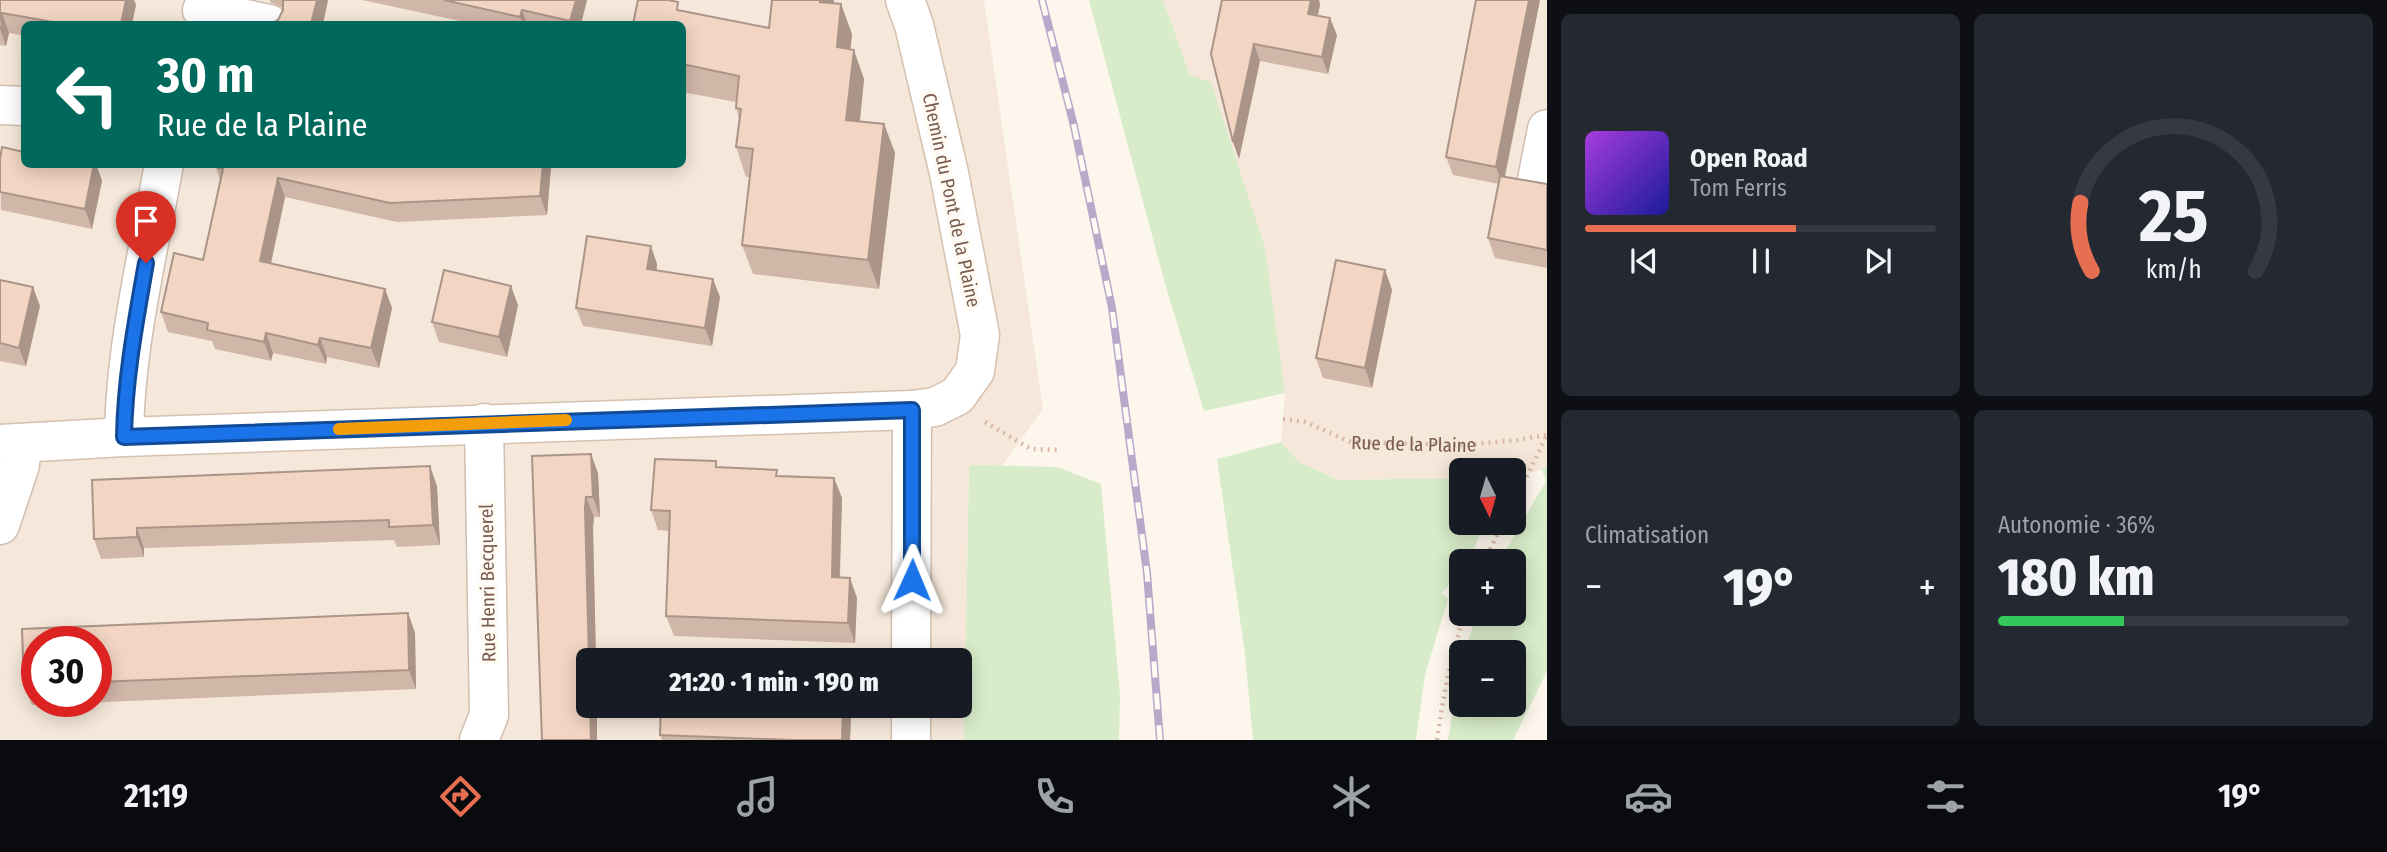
<!DOCTYPE html>
<html lang="fr">
<head>
<meta charset="utf-8">
<style>
  body { margin:0; font-family:"Fira Sans Condensed",sans-serif; background:#242831; color:#f1f3f6; height:100vh; display:flex; flex-direction:column; font-size:26px; white-space:nowrap }
  * { box-sizing:border-box; margin:0 }
  p { font-size:23px; color:#9ea1a6 }
  .icon { flex:none; width:38px; height:38px; fill:none; stroke:currentColor; stroke-width:2; stroke-linecap:round; stroke-linejoin:round }
  .map { position:relative; flex:1; overflow:hidden }
  .panel { display:flex; flex-direction:column; gap:14px; padding:14px; background:#0d0f14; width:840px }
  .panel>* { flex:none }
  .guide { position:absolute; left:21px; top:21px; width:665px; height:147px; border-radius:10px; box-shadow:0 4px 18px #0003; background:#00695c; color:#fff; overflow:hidden }
  .needle { width:46px; rotate:175deg }
  .buttons { position:absolute; left:1449px; top:458px; display:grid; gap:14px }
  .buttons a { display:grid; place-items:center; width:77px; height:77px; border-radius:10px; background:#171b24; box-shadow:0 4px 18px #0003; font-size:35px }
  .speed { position:absolute; left:21px; top:626px; display:flex; gap:14px; font-size:35px; font-weight:700; text-align:center }
  .speed>* { display:grid; place-content:center; width:91px; height:91px; border-radius:50%; background:#171b24; box-shadow:0 4px 18px #0003; line-height:1 }
  .speed .limit { border:10px solid #d22; background:#fff; color:#111 }
  .pin { position:absolute; display:grid; place-items:center; width:60px; height:60px; color:#fff; margin:-72px -30px; border-radius:50% 50% 50% 0; rotate:-45deg; box-shadow:0 0 7px #0007 }
  .pin .icon { rotate:45deg }
  .me { position:absolute; width:77px; margin:-38px; rotate:1deg; stroke-linejoin:round; filter:drop-shadow(0 0 5px #0008) }
  .turn { display:flex; align-items:center; gap:24px; height:147px; padding:0 21px; font-size:32px }
  .turn .icon { width:91px; height:91px; stroke-width:2.5 }
  .turn b { display:block; font-size:49px; line-height:60px }
  .big { font-size:52px; font-weight:800; line-height:1.1 }
  .panel .tile { flex:1; display:flex; flex-direction:column; justify-content:center; gap:10px; min-width:0; padding:0 24px; border-radius:10px; background:#242831 }
  .panel .dial { align-items:center; gap:0 }
  .dial svg { height:182px; overflow:visible; fill:none; stroke:#363941; stroke-width:7; stroke-linecap:round; text-anchor:middle }
  .dial text { fill:#f1f3f6; stroke:none }
  .song { display:flex; align-items:center; gap:21px }
  .cover { width:84px; height:84px; border-radius:10px; background:linear-gradient(135deg,hsl(280 70% 55%),hsl(240 70% 35%)) }
  .played { height:7px; border-radius:4px; background:linear-gradient(90deg,#e76f51 60%,#363941 60%) }
  .keys { display:flex; justify-content:space-around; direction:ltr }
  .heat { display:flex; justify-content:space-between; align-items:center; font-size:38px; direction:ltr }
  .charge { height:10px; border-radius:5px; background:linear-gradient(90deg,#34c759 36%,#363941 0) }
  .panel .tiles { flex:1; display:grid; gap:14px; grid-template-columns:repeat(2,1fr) }
  .trip { position:absolute; left:576px; top:648px; width:396px; height:70px; border-radius:10px; background:#171b24; box-shadow:0 4px 18px #0003; font-weight:800; line-height:70px; text-align:center }
  .dock { display:flex; height:112px; justify-content:space-around; align-items:center; background:#090b0e; color:#9ea1a6 }
  .dock .icon { width:49px; height:49px }
  .dock .on { color:#e76f51 }
  .dock b { font-size:32px; color:#f1f3f6 }
  main { display:flex; flex:1; min-height:0 }
  .map>svg:first-child { display:block }
  .residential { fill:#f5e8da; fill-rule:evenodd }
  .green { fill:#d8ecc9 }
  .lines { fill:none; stroke-linecap:round; stroke-linejoin:round }
  .street-casing { stroke:#d1beb0; stroke-width:41 }
  .secondary-casing { stroke:#d6c0b0; stroke-width:41 }
  .path { stroke:#d9b8a5; stroke-width:4.5; stroke-dasharray:2 5; stroke-linecap:butt }
  .street { stroke:#fff; stroke-width:38 }
  .secondary { stroke:#fff; stroke-width:38 }
  .rail-casing { stroke:#b9a8c9; stroke-width:8 }
  .rail { stroke:#fffaf3; stroke-width:5; stroke-dasharray:16; stroke-linecap:butt }
  .wall { fill:#d1b7a8; fill-rule:evenodd }
  .shaded-wall { fill:#aa9588 }
  .building { fill:#f3d5c3; stroke:#aa9588; stroke-width:2 }
  .route-casing { stroke:#114b97; stroke-width:18 }
  .route { stroke:#1a73e8; stroke-width:12 }
  .slow { stroke:#f59e0b; stroke-width:12 }
  .labels { text-anchor:middle; stroke-width:7; stroke-linejoin:round; paint-order:stroke }
  .street-label { font-size:19px; fill:#7a5c4d; stroke:#fffaf3 }
</style>
</head>
<body>
<main>
<div class="map">
<svg width="1547" height="740" viewBox="0 0 1547 740">
  <rect width="100%" height="100%" fill="#fdf6ec"/>
  <path class="residential" d="M0,0h984l59,409 -42,58 -32,-1 -5,274h-964zM24,24h658v140h-658zM37,642h59v60h-59zM588,660h371v45h-371z
    M1163,0h384v464l-5,6 -28,6v-5h-53v7l-123,2 -39,-18 -18,-20 4,-49 -20,-145 -75,-173z"/>
  <path class="green" d="M1089,0h74l27,75 21,7 54,166 20,145 -81,18 -39,-127z
    M1281,442l18,20 39,18 123,-2v45h25l-19,39h-6v8l-19,23 6,6 -23,76 -9,65h-163l-8,-86 -28,-195z
    M1547,464v207l-34,69h-65l13,-80v45h53v-52h-50l13,-39h37v-52h-15l47,-81 -4,-11z
    M969,465l88,2 44,17 19,211 -1,45h-155z"/>
  <g class="lines">
    <defs>
      <path id="street" d="M202,10l67,14
        M0,105l24,1
        M1537,180l10,-51
        M124,437c1,-91 24,-183 40,-273
        M0,525l20,-60 2,-22
        M911,660l1,-250
        M479,740l10,-25 -5,-292
        M911,740v-35"/>
      <path id="secondary" d="M0,444l124,-7 788,-27 23,-3 22,-11 18,-25 5,-36 -31,-162 -35,-148 -9,-25"/>
    </defs>
    <use href="#street" class="street-casing"/>
    <use href="#secondary" class="secondary-casing"/>
    <g class="path">
      <path id="s1" d="M1283,419l22,3 46,20 112,3 55,-5 29,-5"/>
      <path d="M985,422l46,27 30,1"/>
      <path d="M1514,502l33,-67"/>
      <path d="M1484,562l19,-39"/>
      <path d="M1437,740c6,-43 14,-85 28,-126"/>
    </g>
    <use href="#street" class="street"/>
    <use href="#secondary" class="secondary"/>
    <defs>
      <path id="rail" d="M1042,0l32,126 38,182 35,265 13,167"/>
    </defs>
    <use href="#rail" class="rail-casing"/>
    <use href="#rail" class="rail"/>
  </g>
  <path class="wall" d="M0,0h134l2,5 -4,19h-108v12l-15,-3 -3,13 -6,-1z
    M270,0h58l-5,24h-53l8,-4 5,-12 -13,-6z
    M362,0h225l-6,24h-107z
    M772,0h62l-1,3 19,31 -2,15 14,30 -4,42 24,3 11,29 -16,136 -126,-15 -11,-29 8,-68h-4l-10,-30 3,-28 -3,-11v-6l-54,-10v-68l-1,-14 88,18z
    M1311,0h8l1,5 -2,11 19,19 -9,39 -68,-13 -21,98 -28,-105z
    M1476,0h64l-35,177 42,7v84l-52,-10 -7,-20 11,-54 -46,-9 -7,-18z
    M0,159l24,5h72l6,17 -10,48 -91,-19z
    M216,167h335l-4,48 -150,7 -112,-25 -14,67 114,25 7,19 -13,60 -52,-11 -1,7 -53,-11 -2,8 -56,-12 -3,-8 -44,-9 -7,-20 42,-52 17,-80z
    M657,264v7l63,26 -8,49 -129,-20 -7,-18z
    M1385,270l7,20 -20,98 -49,-10 -7,-20z
    M0,280l40,26 -14,60 -26,-5z
    M518,305l-11,52 -68,-15 -7,-20z
    M532,456l66,17 2,44h-6l-1,11 3,132h-8v45h9v35h-55z
    M718,467l61,9 55,2 8,20 -2,80 17,20 -2,45 -181,-7 -8,-20 3,-85 -11,-1 -7,-20z
    M92,480l345,6 3,59 -43,2 -3,-7 -250,8v9l-43,2 -7,-20z
    M408,613l7,20 1,56 -384,16 -8,-20 -2,-56zM37,642h59v60h-59z
    M661,705h186l4,11 -1,24h-188l-2,-5z"/>
  <path class="shaded-wall" d="M126,0h8l2,5 -4,19h-11z
    M317,0h11l-5,24h-12z
    M576,0h11l-6,24h-9l-2,-3z
    M820,0h14l-4,31 -10,-29z
    M1311,0h8l1,5 -6,26 -6,-17z
    M1529,0h11l-37,185 -7,-18z
    M841,4l11,30 -4,42 -11,-29z
    M522,10l5,14h-4l-3,-7z
    M2,13l7,20 -3,13 -6,-17z
    M1330,18l7,17 -9,39 -6,-17z
    M1254,44l6,17 -21,98 -6,-17z
    M854,50l10,29 -7,70 -11,-29z
    M884,124l11,29 -16,136 -11,-29z
    M94,164h2l6,17 -10,48 -7,-20z
    M543,164h7l1,3 -4,48 -7,-19z
    M278,178l7,19 -18,84 -7,-20z
    M651,246l6,18 -3,24 -7,-19z
    M1385,270l7,20 -20,98 -7,-20z
    M713,279l7,18 -8,49 -7,-18z
    M511,286l7,19 -11,52 -8,-20z
    M33,287l7,19 -14,60 -7,-18z
    M385,289l7,19 -13,60 -8,-20z
    M266,333l7,20 -2,8 -7,-19z
    M320,338l7,19 -1,7 -8,-19z
    M591,454l7,19 2,44 -7,-20z
    M430,466l7,20 3,59 -7,-20z
    M834,478l8,20 -3,99 -7,-20z
    M586,497l8,20 -1,11 3,132h-7l-4,-152z
    M137,528l7,20v9l-7,-20z
    M850,578l7,20 -2,45 -7,-20z
    M408,613l7,20 1,56 -7,-19z
    M590,705h7v35h-6z
    M843,705h4l4,11 -1,24h-8z"/>
  <path class="building" d="M0,0h126l-5,24h-57l-62,-11 -2,8z
    M283,0h34l-6,24h-41l8,-4 5,-10z
    M444,0h132l-6,21 -48,-11 -2,7z
    M638,0h30l10,2 -1,8 92,18 3,-28h48v2l21,2 -4,43 17,3 -8,70 38,4 -16,136 -126,-15 11,-96 -17,-2 5,-38 -5,-1 3,-32 -57,-12v-40h-49z
    M1222,0h89l-3,14 22,4 -8,39 -68,-13 -21,98 -22,-88z
    M1476,0h53l-33,167 -50,-10z
    M2,147l22,5v12h70l-9,45 -85,-17v-33z
    M217,164h326l-3,32 -150,7 -112,-25 -18,83 125,28 -14,59 -51,-10 -2,7 -52,-12 -2,9 -57,-12 1,-7 -47,-11 13,-59 29,7 20,-91 -7,-2z
    M1500,176l47,8v66l-59,-12z
    M587,236l64,10 -4,23 66,10 -8,49 -129,-20z
    M1336,260l49,10 -20,98 -49,-10z
    M444,270l67,16 -12,51 -67,-15z
    M0,280l33,7 -14,61 -19,-5z
    M591,454l2,43h-7l-1,11 4,152 -1,45h2l1,35h-49l-10,-284z
    M655,459l61,2v6l61,3 -1,6 58,2 -2,99 18,1 -2,45 -182,-7 4,-105 -19,-1z
    M430,466l3,59 -44,2v-7l-252,8v9l-43,2 -2,-59z
    M408,613l1,57 -313,12v-40h-59v43h-13l-2,-56z
    M661,705h182l-1,35h-49l-133,-5z"/>
  <g class="lines">
    <defs>
      <path id="route" d="M146,263c-10,57 -21,115 -22,174l788,-27v170"/>
    </defs>
    <use href="#route" class="route-casing"/>
    <use href="#route" class="route"/>
    <path class="slow" d="M339,429l227,-9"/>
  </g>
  <g class="labels">
    <g class="street-label">
      <text transform="translate(952 200) rotate(78)" y="7">Chemin du Pont de la Plaine</text>
      <text dy="7" stroke="none"><textPath href="#s1" startOffset="135">Rue de la Plaine</textPath></text>
      <text transform="translate(487 583) rotate(-91)" y="7">Rue Henri Becquerel</text>
    </g>
  </g>
</svg>
<div class="buttons">
<a><svg class="needle" viewBox="-14 -14 28 28"><path d="M0-13l5 13h-10z" fill="#e53935"/><path d="M0 13l5-13h-10z" fill="#9ea1a6"/></svg></a>
<a>+</a>
<a>−</a>
</div>
<div class="speed"><div class="limit">30</div></div>
<div class="pin" style="left:146px;top:263px;background:#d93025"><svg class="icon" aria-label="arrive" viewBox="0 0 24 24"><path d="M6 21V4h12l-3 4 3 4H6"/></svg></div>
<svg class="me" style="left:912px;top:580px" viewBox="-20 -20 40 40"><path d="M0-17L14 15 0 8-14 15z" fill="#1a73e8" stroke="#fff" stroke-width="4"/></svg>
<div class="trip">21:20 · 1 min · 190 m</div>
<div class="guide">
<div class="turn"><svg class="icon" aria-label="left" viewBox="0 0 24 24"><path d="M17 20v-9H6M10 6l-5 5 5 5"/></svg><div><b>30 m</b>Rue de la Plaine</div></div>
</div>
</div>
<section class="panel">
<div class="tiles">
<div class="tile">
<div class="song"><i class="cover"></i><div><b>Open Road</b><p>Tom Ferris</p></div></div>
<div class="played"></div>
<div class="keys"><svg class="icon" aria-label="previous" viewBox="0 0 24 24"><path d="M18 5L8 12l10 7zM5 5v14"/></svg><svg class="icon" aria-label="pause" viewBox="0 0 24 24"><path d="M8 5v14M16 5v14"/></svg><svg class="icon" aria-label="next" viewBox="0 0 24 24"><path d="M6 5l10 7-10 7zM19 5v14"/></svg></div>
</div>
<div class="tile dial"><svg viewBox="0 0 100 80">
<path d="M14 69A42 42 0 1 1 86 69"/>
<path d="M14 69A42 42 0 0 1 9 39" stroke="#e76f51"/>
<text x="50" y="56" font-size="32" font-weight="700">25</text>
<text x="50" y="72" font-size="11">km/h</text>
</svg></div>
<div class="tile"><p>Climatisation</p>
<div class="heat"><a>−</a><b class="big">19°</b><a>+</a></div>
</div>
<div class="tile"><p>Autonomie · 36%</p><b class="big">180 km</b><div class="charge"></div></div>
</div>
</section>
</main>
<nav class="dock">
<b>21:19</b>
<svg class="icon on" aria-label="directions" viewBox="0 0 24 24"><path d="M12 3l9 9-9 9-9-9zM9 14v-3h6M13 9l2 2-2 2"/></svg>
<svg class="icon" aria-label="music" viewBox="0 0 24 24"><path d="M9 18V5l10-2v13"/><circle cx="6" cy="18" r="3"/><circle cx="16" cy="16" r="3"/></svg>
<svg class="icon" aria-label="phone" viewBox="0 0 24 24"><path d="M5 4h4l2 5-3 2q2 4 5 5l2-3 5 2v4C11 20 4 13 5 4z"/></svg>
<svg class="icon" aria-label="climate" viewBox="0 0 24 24"><path d="M12 3v18M4 7l16 10M4 17L20 7"/></svg>
<svg class="icon" aria-label="car" viewBox="0 0 24 24"><path d="M5 17H2v-5l4-1 3-4h7l3 4 3 1v5h-3M9 17h6M6 11h13"/><circle cx="7" cy="17" r="2"/><circle cx="17" cy="17" r="2"/></svg>
<svg class="icon" aria-label="filters" viewBox="0 0 24 24"><path d="M4 7h16M4 17h16"/><circle cx="9" cy="7" r="2"/><circle cx="15" cy="17" r="2"/></svg>
<b>19°</b>
</nav>
</body>
</html>
